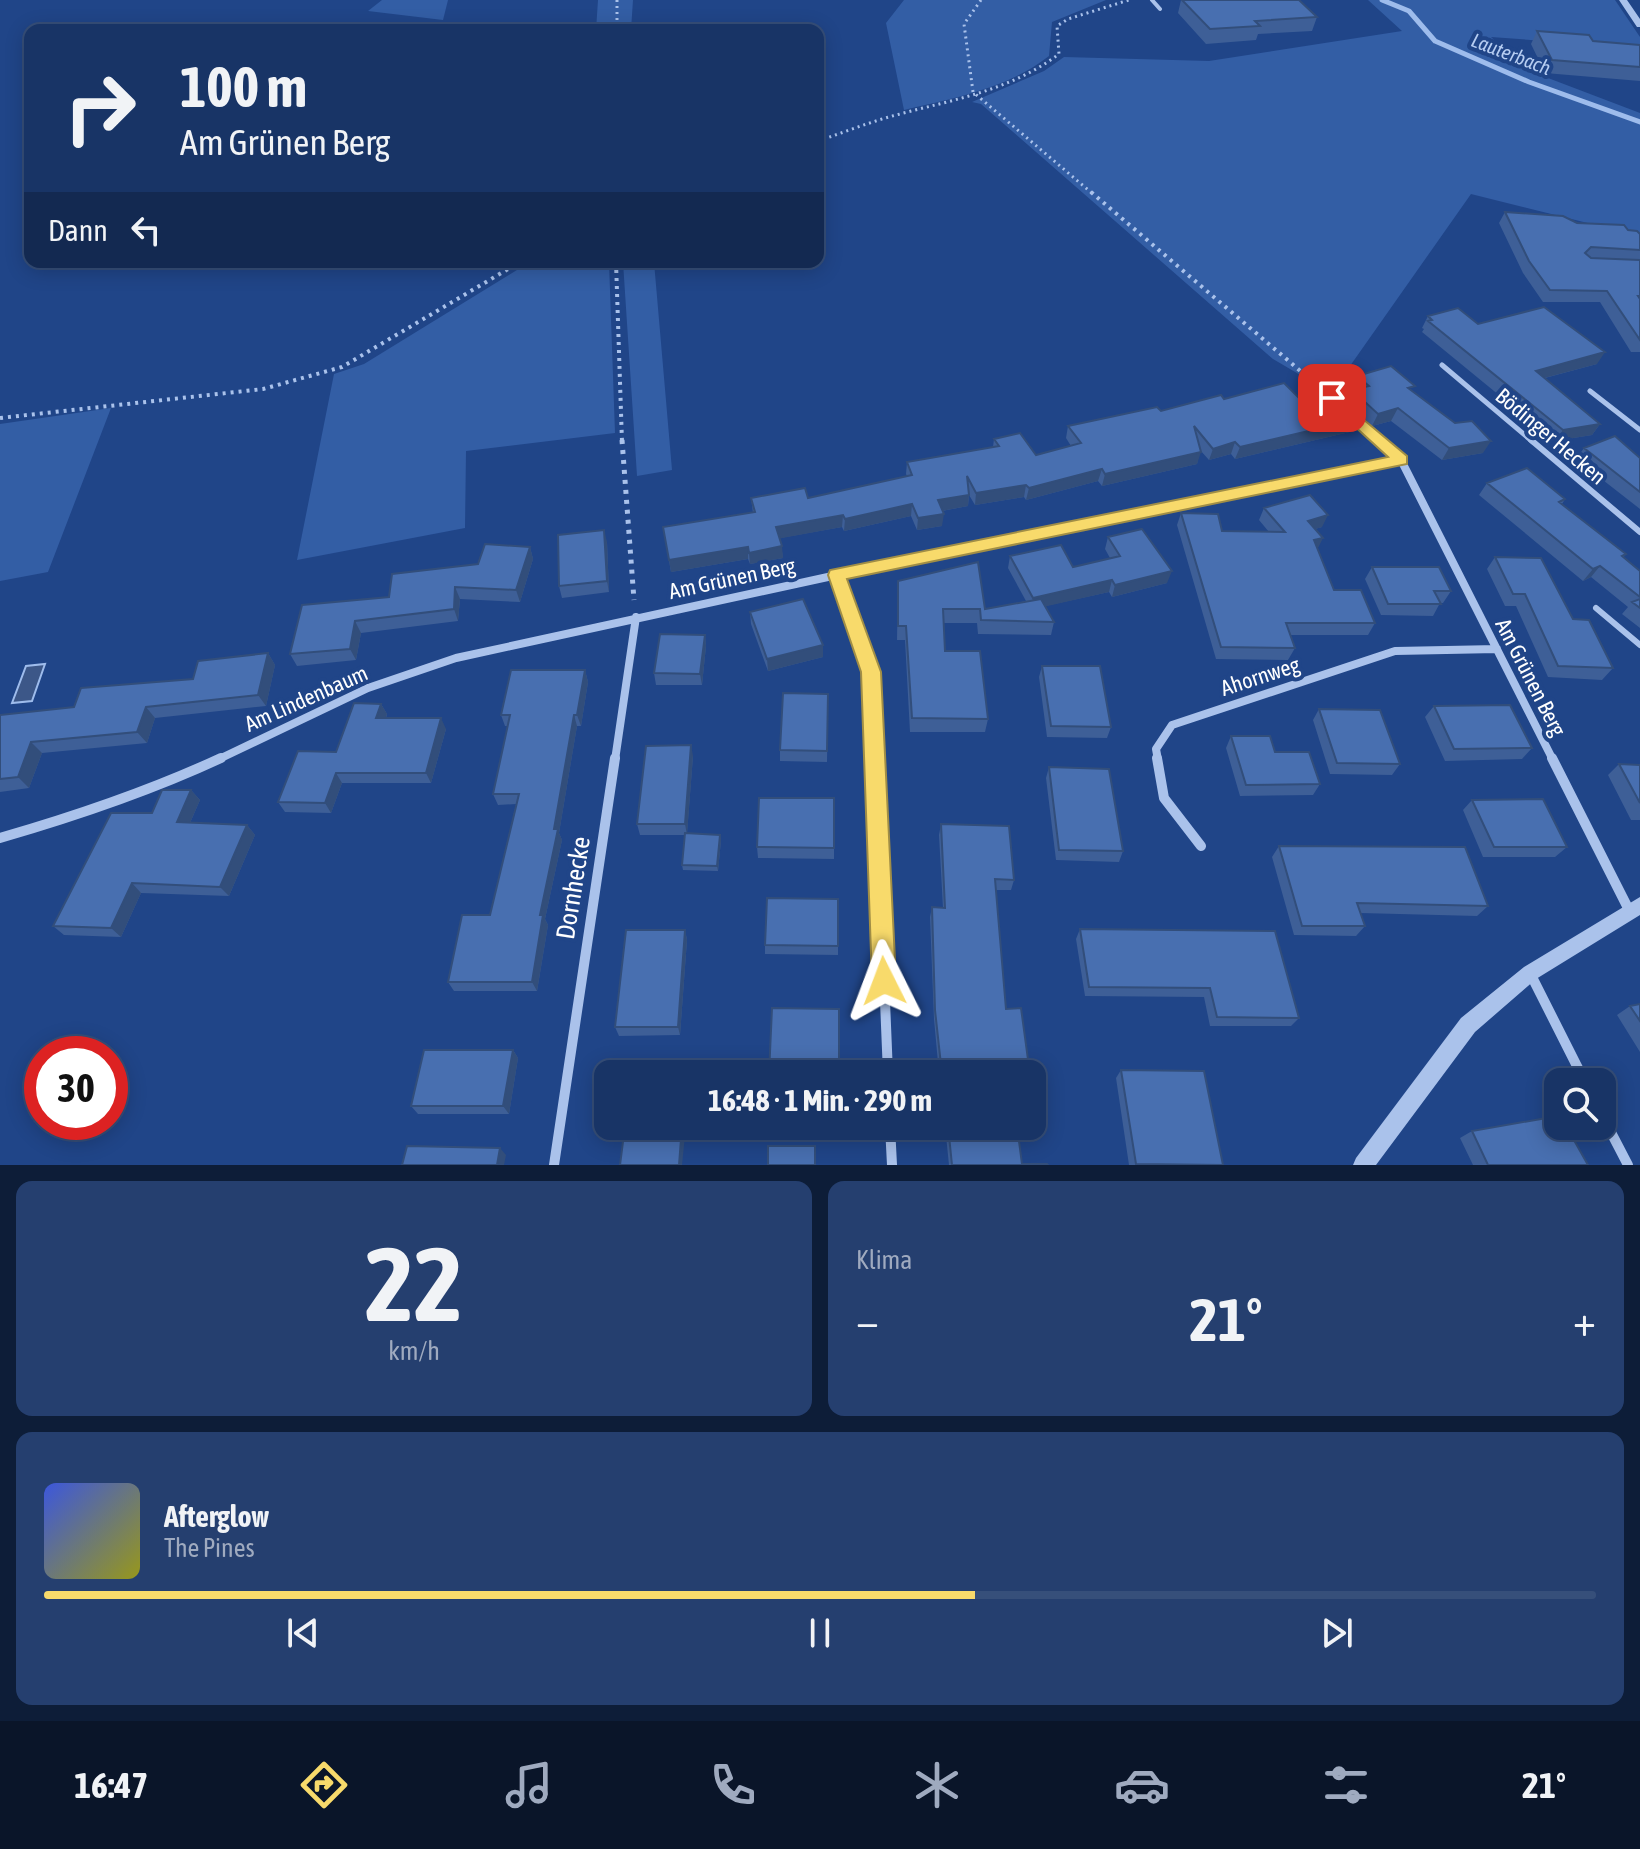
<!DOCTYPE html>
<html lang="de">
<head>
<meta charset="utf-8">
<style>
  body { margin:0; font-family:"Asap Condensed",sans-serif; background:#253f6f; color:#f1f3f6; height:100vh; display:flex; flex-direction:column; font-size:30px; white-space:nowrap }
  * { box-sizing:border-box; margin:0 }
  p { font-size:26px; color:#9faabf }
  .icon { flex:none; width:44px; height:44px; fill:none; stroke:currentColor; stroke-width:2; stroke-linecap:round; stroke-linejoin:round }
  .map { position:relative; height:1165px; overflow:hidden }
  .details { display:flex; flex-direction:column; gap:16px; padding:16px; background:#0d1d38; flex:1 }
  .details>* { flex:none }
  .hud { position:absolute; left:24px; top:24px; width:800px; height:244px; border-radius:16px; box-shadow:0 4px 20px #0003,0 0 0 2px #364f7a; background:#183466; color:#f1f3f6; overflow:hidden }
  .tools { position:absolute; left:1544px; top:1068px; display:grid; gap:16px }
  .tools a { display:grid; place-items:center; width:72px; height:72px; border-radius:16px; background:#183466; box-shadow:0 4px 20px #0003,0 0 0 2px #364f7a; font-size:40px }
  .speed { position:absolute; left:24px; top:1036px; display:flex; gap:16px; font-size:40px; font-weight:700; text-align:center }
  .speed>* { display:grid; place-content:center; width:104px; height:104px; border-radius:50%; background:#183466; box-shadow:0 4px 20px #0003,0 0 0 2px #364f7a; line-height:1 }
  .speed .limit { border:12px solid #d22; background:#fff; color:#111 }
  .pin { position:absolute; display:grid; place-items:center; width:68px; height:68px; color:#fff; margin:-34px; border-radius:16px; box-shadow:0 4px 12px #0006 }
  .me { position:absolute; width:88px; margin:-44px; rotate:357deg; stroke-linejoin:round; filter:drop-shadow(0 0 6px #0008) }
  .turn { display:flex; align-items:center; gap:28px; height:168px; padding:0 24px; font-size:36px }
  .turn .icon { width:104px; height:104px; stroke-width:2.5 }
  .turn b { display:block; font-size:56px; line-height:68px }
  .then { display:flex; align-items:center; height:76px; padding:0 24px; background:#0003; gap:16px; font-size:30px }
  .big { font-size:60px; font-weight:700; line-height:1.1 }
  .details .card { flex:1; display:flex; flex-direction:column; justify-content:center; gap:12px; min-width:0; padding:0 28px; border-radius:16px; background:#253f6f }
  .details .dial { align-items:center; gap:0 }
  .dial b { font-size:104px; line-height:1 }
  .song { display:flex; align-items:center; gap:24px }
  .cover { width:96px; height:96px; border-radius:12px; background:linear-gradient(135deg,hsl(230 70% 55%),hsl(60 70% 35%)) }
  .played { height:8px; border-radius:4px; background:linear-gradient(90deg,#f8da6b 60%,#364f7a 60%) }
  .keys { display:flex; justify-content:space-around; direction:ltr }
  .heat { display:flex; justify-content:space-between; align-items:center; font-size:44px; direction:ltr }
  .details .tiles { flex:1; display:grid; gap:16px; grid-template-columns:1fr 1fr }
  .card:last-child { grid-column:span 2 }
  .trip { position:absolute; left:594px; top:1060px; width:452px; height:80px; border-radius:16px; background:#183466; box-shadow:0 4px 20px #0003,0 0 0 2px #364f7a; font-weight:700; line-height:80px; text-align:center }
  .dock { display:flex; height:128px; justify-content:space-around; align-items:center; background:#0a1529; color:#9faabf }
  .dock .icon { width:56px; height:56px }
  .dock .selected { color:#f8da6b }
  .dock b { font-size:36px; color:#f1f3f6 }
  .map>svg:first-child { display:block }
  .green { fill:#335ea5 }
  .water { fill:#3c5788; stroke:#9ebcec; stroke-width:2 }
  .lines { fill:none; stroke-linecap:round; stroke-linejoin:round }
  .stream { stroke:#9ebcec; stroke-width:5 }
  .path-far2 { stroke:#aac2eb; stroke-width:3; stroke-dasharray:2 4; stroke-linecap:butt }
  .path-far1 { stroke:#aac2eb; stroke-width:4; stroke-dasharray:3 5; stroke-linecap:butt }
  .path { stroke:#aac2eb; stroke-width:5; stroke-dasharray:4 6; stroke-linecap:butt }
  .service-far2 { stroke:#aac2eb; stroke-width:4 }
  .service-far1 { stroke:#aac2eb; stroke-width:5 }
  .service { stroke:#aac2eb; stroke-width:6 }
  .minor-far2 { stroke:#aac2eb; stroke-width:6 }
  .minor-far1 { stroke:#aac2eb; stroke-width:8 }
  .minor { stroke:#aac2eb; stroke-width:10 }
  .tertiary { fill:#aac2eb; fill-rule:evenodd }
  .wall { fill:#3e5f97 }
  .shaded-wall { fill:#324e7b }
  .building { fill:#486fb0; stroke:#324e7b; stroke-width:2 }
  .route { fill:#f8da6b; stroke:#a18e46; stroke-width:2 }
  .labels { text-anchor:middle; stroke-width:8; stroke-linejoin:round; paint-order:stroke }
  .far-water-label { font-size:20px; font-style:italic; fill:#b6cdf2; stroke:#204588 }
  .street-label { font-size:22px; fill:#fff; stroke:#204588 }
  .near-street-label { font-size:26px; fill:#fff; stroke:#204588 }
</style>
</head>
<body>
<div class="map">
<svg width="1640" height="1165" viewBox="0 0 1640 1165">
  <rect width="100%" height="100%" fill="#204588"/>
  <path class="green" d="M382,0h66l-5,20 -75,-9z
    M598,0h35l-2,30h-35z
    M904,0h202l-54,22 -3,34c-42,33 -95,42 -145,54l-18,-87z
    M1368,0h247l25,37v11l-149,-11 36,33 113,43v123l-169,-42 -140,199 -58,-34 -292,-255 -9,-2 72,-31 20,-14 145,4 193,-30z
    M530,262h79l6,171 -149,18 -1,77 -168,32 37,-186 30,-10z
    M623,262h31l18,208 -35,6z
    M111,408l-63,164 -48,9v-157z"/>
  <path class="water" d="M45,664l-13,37 -20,2 14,-37z"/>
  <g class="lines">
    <path class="stream" d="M1382,0l27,11 26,30 94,41 111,40"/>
    <path class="path-far2" d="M617,0v30
      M981,0l-17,24 9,68 120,102
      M818,141c27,-9 54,-20 82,-27 56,-15 111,-24 159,-60l-2,-28 11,-7 61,-19"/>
    <path class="path-far1" d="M1091,192l241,206
      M616,262l6,180
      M0,418l263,-29 79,-22 178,-105"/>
    <path class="path" d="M622,440l12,160"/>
    <path class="service-far2" d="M1152,0l8,9"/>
    <path class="service-far1" d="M1442,365l91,77
      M1590,391l50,39"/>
    <path class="service" d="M1531,440l109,92
      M1596,608l44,37"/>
    <path class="minor-far2" d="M1355,417l27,25"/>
    <path class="minor-far1" d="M1380,440l21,20
      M837,575l34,97 4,88
      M217,760l151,-72 88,-30 381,-83 564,-115 152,300
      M615,760l21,-143
      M1158,760l-2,-11 16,-24 223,-74 102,-2"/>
    <path class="minor" d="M875,758l13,316
      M1157,758l7,40 37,48
      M1552,758l77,152
      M0,838c76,-22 150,-47 221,-80
      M1530,973l55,109
      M1602,1115l26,50
      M890,1126l2,39
      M554,1165l61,-407"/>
    <path class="tertiary" d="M1619,0h8l13,19v8h-3z
      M1640,897v18l-104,64 -61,53 -99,133h-23l3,-7 105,-140 63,-51z"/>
  </g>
  <path class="wall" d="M1181,0h118l18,17 -5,14 -54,3 -2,6 -50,4 -28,-31z
    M1537,31l56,10 47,4v36l-95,-8 -14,-29z
    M1505,212l123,18 12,4v118h-9l-31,-50h-57l-20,-29 -24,-50z
    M1428,316l50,8 119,40 -52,14 55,46 -8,11 -37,6 -133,-109 2,-3 -2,-1z
    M1357,376l55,15 71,62 -41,7 -51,-39 -19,5 -8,-8 -6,12 -123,29 -4,-5 -22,6 -9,-10 -3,14 -95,22 -4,-5 -72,19 -2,-3 -49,8 -6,-10 -1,11 -26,5v15l-25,4 -6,-14 -67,15 -2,-4 -62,11 3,20 -33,6 -2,-5 -77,13 -8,-45 90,-14 -2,-15h57l99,-22 -1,-2 1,-12 86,-15 1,-8 42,16 35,-9 -5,-8 2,-12 93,-15 63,-12 80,4 42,-1 6,-12h1l-2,-2z
    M1584,448l56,10v51l-64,-50z
    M1487,483l78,16 -3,5 64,50 -3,4 17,13v57l-18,-14 6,-7 -37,-30 -8,4 -104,-86z
    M1264,508l58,19 -7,2 3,20 16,41 41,33 -7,12h-78l5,13 -7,12 -72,-1 -39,-134 4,-12 41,18 47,1 -10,-12z
    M1108,537l59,46 -55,14 -3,-5 -64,14 9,16 -3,13 -73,-1 -1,-11h-33l1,28 43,68 -3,13h-75l-5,-92h-8l1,-59 87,28 41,-8 -18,-33 2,-12 63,11 37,-9 -5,-9z
    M607,542l2,50 -47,6 -3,-12z
    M530,547l3,12 -13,43 -60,-3 -2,22 -97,12 -5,27 -59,6 -7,-12 99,-57 89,-33z
    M1495,557l78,62 40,49 -11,12 -54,-3 -32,-71h-11l-18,-37z
    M1372,567l79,24 -8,12h-3l-7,13 -52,-1 -16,-36z
    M750,612l73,45 -55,14 -17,-47z
    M705,635l1,11 -4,39h-46l-2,-12z
    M268,653l7,12 -9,41 -111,12 -8,25 -105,10 -13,35 -29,4v-77l74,-8 119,-28z
    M1042,666l69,61 -4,11 -60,-1 -8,-60z
    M585,670l3,12 -7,44h-4l-18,107 3,7 -17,79 3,6 -11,66h-83l-6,-9 42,-67 26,-111 -18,1 -5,-11 15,-68h-3l-4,-11z
    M828,694l-1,68 -47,-1v-11z
    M381,704l6,10 -1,4 60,11 -15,54h-89l-11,30 -46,-1 -7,-10 58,-50z
    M1434,706l98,42 -10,11 -77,2 -20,-44z
    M1319,709l81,55 -8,11 -62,-1 -17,-54z
    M1231,736l44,16 45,32 -7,11 -73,1 -14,-48z
    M693,756l-6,77 33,2 1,5 -3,31 -35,-1 -1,-5 3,-30h-45l-3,-11z
    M1619,764l21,1v55h-9l-23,-45z
    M1049,767l74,84 -4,11 -63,-2 -10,-82z
    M191,790l9,10 -10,23 57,2 8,10 -26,61 -88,-3 -20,44 -57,-2 -11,-9 99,-113z
    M834,798v61l-76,-1 -1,-11z
    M1472,800l95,47 -12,10h-72l-20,-47z
    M941,824l73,56 -3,10h-15l10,119 24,65h-91l-5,-55 -4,-102 2,-10 11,1 -4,-73z
    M1279,846l209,60 -11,10 -117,-3 5,13 -9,10 -62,-1 -22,-78z
    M838,899v56l-73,-1v-9z
    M1080,929l219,89 -8,8h-81l-6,-29 -119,-1 -9,-57z
    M685,930l2,10 -7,95 -61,1 -4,-9z
    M1640,1004v48l-23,-37 13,-9z
    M513,1050l5,8 -9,56h-91l-7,-8z
    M1121,1070l102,95h-94l-13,-87z
    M945,1126h72l5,38 26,1h-99z
    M1472,1131l116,34h-115l-13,-27z"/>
  <path class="shaded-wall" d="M1605,352l-8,12 -68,18 7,-11z
    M1398,408l-7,13 -19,5 6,-12z
    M1364,418l-6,12 -123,29 5,-12z
    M1600,424l-8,11 -37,6 8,-11z
    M1491,441l-8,12 -41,7 7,-12z
    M1235,442l-4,12 -22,6 4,-11z
    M1201,452l-4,12 -95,22 3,-12z
    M1102,469l-4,12 -72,19 3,-12z
    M1026,485l-2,12 -49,8 1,-12z
    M969,495l-1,11 -32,6 2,-12z
    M912,504l-1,12 -67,15 1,-12z
    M944,514l-2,12 -25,4 1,-12z
    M843,515l-1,12 -65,12 -1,-12z
    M1328,515l-6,12 -20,6 6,-12z
    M604,530l3,12 2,50 -2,-11z
    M1323,538l-6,12 -3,-10z
    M782,546l1,12 -33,6 -1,-11z
    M530,547l3,12 -13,43 -4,-12z
    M748,547v12l-77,13 -2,-12z
    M1600,566l-9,11 -8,4 10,-12z
    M1172,571l-5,12 -55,14 3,-12z
    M1112,580l-3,12 -79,18 3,-12z
    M455,587l5,12 -2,22 -4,-12z
    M355,621l6,12 -5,27 -6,-11z
    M705,635l1,11 -4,39 -2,-11z
    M823,645v12l-55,14 -1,-12z
    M268,653l7,12 -9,41 -8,-11z
    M585,670l3,12 -7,44 -4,-11z
    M381,704l6,10 -5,14 -6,-10z
    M146,707l9,11 -8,25 -10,-11z
    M574,715l3,11 -18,107 3,7 -17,79 3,6 -11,66 -5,-9 8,-67z
    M441,718l5,11 -15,54 -5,-10z
    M31,742l11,11 -13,35 -11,-11z
    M691,745l2,11 -6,79 -2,-11z
    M336,773l6,10 -11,30 -6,-10z
    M191,790l9,10 -14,32 -9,-10z
    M247,825l8,10 -26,61 -9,-9z
    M720,835l1,5 -3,31 -1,-5z
    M132,883l9,10 -20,44 -10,-9z
    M685,930l2,10 -7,95 -2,-8z
    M513,1050l5,8 -9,56 -6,-8z
    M682,1126h4l-4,39h-3z
    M500,1148l6,7 -2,10h-7z"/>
  <path class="building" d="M1182,0h117l18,17 -62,4 5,5 -50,3z
    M1537,31l52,4 4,6 47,4v22l-88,-7z
    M1505,212l58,4 14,7 47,2 4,5 9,1 3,3v16l-49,-3 -6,6 6,5 49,2v36h-2l2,3v41l-33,-49 -57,-1 -21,-29z
    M1544,307l61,45 -69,19 64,53 -37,6 -135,-109 4,-1 -4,-4 30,-8 20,16z
    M1391,366l24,20 -7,2 47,35 17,-2 19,20 -42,7 -51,-40 -20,6 -26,-24 17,-4 -12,-10z
    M1284,383l20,20 34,-9 26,24 -124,29 -5,-5 -22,7 -19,-23 7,26 -96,22 -3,-5 -73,19 -3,-3 -50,8 -9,-17 2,19 -31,5 6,14 -26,4 -6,-14 -67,15 -2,-4 -67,12 6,19 -33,7 -1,-6 -79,13 -6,-33 92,-15 -4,-14 54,-10 3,10 104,-23 -5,-13 92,-16 -5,-7 26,-6 16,22 45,-12 -13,-17 89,-19 4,4 60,-16 3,4z
    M1615,436l25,22v34l-56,-44z
    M1527,468l38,31 -6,3 67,52 -4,2 18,15v26l-40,-31 -7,3 -106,-86z
    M1310,495l18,20 -20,6 15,17 -9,2 20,50h27l14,33h-89l9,25 -74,-1 -40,-134 37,1 4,17 63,1 -21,-24z
    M1142,529l30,42 -57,14 -3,-5 -79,18 -23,-42 51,-11 12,22 47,-11 -12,-19z
    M604,530l3,51 -48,5 -1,-51z
    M485,544l45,3 -14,43 -61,-3 -1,22 -99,12 -5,28 -60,5 12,-49 87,-8 3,-23 86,-10z
    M1495,557l46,1 32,61 16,1 24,48 -55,-2 -33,-72h-12z
    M978,562l7,47 56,-10 13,23 -73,-2 -1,-11h-37l2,42h35l8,68 -76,-1 -6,-92h-8v-45z
    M1372,567h67l12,24h-17l7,13h-53z
    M803,599l20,46 -56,14 -17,-47z
    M1640,599v9l-8,-6z
    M660,634l45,1 -5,39 -46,-1z
    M268,653l-10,42 -112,12 -9,25 -106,10 -13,35 -18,2v-64l74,-8 7,-19 112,-9 5,-18z
    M1042,666h58l11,61 -60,-1z
    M511,670h74l-8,45h-3l-20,114h4l-18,86h3l-11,67h-84l14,-67h28l29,-121h-26l17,-79h-9z
    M783,693l45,1 -1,57 -47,-1z
    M354,703l27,1 -5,14h65l-15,55h-90l-11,30 -47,-1 20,-51 38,1z
    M1510,705l22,43 -78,1 -20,-43z
    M1319,709l61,1 20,54 -63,-1z
    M1231,736h39l5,16h34l11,32 -74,1z
    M691,745l-6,79h-48l9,-78z
    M1619,764l21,1v38z
    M1049,767l60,2 14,82 -64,-1z
    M162,790h29l-14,32 70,3 -27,62 -88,-4 -21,45 -58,-2 58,-113h41z
    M759,798h75v50l-77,-1z
    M1543,799l24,48h-73l-22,-47z
    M941,824l68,2 5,54 -19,-1 11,130 15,-1 9,66h-88l-7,-64 -3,-103 13,1z
    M685,833l35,2 -3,31 -35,-1z
    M1279,846l186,1 23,59 -131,-3 8,23h-63z
    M767,898l71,1v47l-73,-1z
    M1080,929l195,2 24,87 -82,-1 -7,-29 -121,-1z
    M626,930h59l-7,97h-63z
    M1640,1004v17l-10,-15z
    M772,1008l67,1v65h-70z
    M424,1050h89l-10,56h-92z
    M1121,1070l83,1 19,94 -87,-1z
    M1558,1116v10h8l22,39h-100l-16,-34z
    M625,1126h57l-3,39h-59z
    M948,1126h69l5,38h25l1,1h-96z
    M407,1146l93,2 -3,17h-95z
    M768,1146h47v19h-47z"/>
  <path class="route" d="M1332,393l75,63v8l-560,115 34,93 15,309 -4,9 -8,3 -8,-3 -4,-9 -11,-309 -33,-97 2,-5 558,-113 -61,-56v-7z"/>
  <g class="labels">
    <g class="far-water-label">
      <text transform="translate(1511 54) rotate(21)" y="7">Lauterbach</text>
    </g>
    <g class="street-label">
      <text transform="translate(1551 436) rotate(40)" y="8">Bödinger Hecken</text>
      <text transform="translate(732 578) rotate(-12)" y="8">Am Grünen Berg</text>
      <text transform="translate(1260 676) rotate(-18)" y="8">Ahornweg</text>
      <text transform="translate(1531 677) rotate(63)" y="8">Am Grünen Berg</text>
      <text transform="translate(306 698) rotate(-24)" y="8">Am Lindenbaum</text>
    </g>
    <g class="near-street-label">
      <text transform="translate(573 888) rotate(-81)" y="9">Dornhecke</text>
    </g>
  </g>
</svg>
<div class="tools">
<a><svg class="icon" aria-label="search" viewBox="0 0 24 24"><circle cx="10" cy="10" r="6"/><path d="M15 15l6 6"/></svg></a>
</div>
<div class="speed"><div class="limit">30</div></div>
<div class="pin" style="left:1332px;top:398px;background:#d93025"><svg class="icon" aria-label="arrive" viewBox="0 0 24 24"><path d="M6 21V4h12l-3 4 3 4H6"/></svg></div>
<svg class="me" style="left:884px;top:981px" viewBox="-20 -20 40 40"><path d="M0-17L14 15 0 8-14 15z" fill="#f8da6b" stroke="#fff" stroke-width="4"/></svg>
<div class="trip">16:48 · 1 Min. · 290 m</div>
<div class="hud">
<div class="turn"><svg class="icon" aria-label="right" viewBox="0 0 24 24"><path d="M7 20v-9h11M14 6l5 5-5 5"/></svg><div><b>100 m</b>Am Grünen Berg</div></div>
<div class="then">Dann<svg class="icon" aria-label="left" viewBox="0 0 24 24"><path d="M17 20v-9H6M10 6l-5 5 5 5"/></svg></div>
</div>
</div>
<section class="details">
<div class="tiles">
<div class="card dial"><b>22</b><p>km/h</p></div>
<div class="card"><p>Klima</p>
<div class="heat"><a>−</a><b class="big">21°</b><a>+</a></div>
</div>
<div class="card">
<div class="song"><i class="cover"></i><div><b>Afterglow</b><p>The Pines</p></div></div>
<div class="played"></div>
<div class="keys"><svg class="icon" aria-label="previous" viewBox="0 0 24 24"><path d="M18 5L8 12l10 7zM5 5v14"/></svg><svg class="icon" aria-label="pause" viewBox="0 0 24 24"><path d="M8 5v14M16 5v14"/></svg><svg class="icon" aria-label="next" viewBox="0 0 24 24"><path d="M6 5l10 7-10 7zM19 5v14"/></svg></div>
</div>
</div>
</section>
<nav class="dock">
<b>16:47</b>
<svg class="icon selected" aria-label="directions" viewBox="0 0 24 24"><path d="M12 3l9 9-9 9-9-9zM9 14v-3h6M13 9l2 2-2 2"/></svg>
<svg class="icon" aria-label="music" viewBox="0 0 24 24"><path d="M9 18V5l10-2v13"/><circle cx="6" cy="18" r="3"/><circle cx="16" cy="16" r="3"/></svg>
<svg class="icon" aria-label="phone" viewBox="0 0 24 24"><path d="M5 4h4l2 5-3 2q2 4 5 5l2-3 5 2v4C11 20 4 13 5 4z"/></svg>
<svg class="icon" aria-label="climate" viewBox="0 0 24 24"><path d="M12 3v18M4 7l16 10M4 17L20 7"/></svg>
<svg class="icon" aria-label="car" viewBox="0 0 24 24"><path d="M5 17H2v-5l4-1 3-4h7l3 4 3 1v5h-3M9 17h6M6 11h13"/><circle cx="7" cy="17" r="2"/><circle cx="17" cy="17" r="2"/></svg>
<svg class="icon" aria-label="filters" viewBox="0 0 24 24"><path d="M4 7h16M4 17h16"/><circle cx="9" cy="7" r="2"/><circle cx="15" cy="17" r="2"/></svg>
<b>21°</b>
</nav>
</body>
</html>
